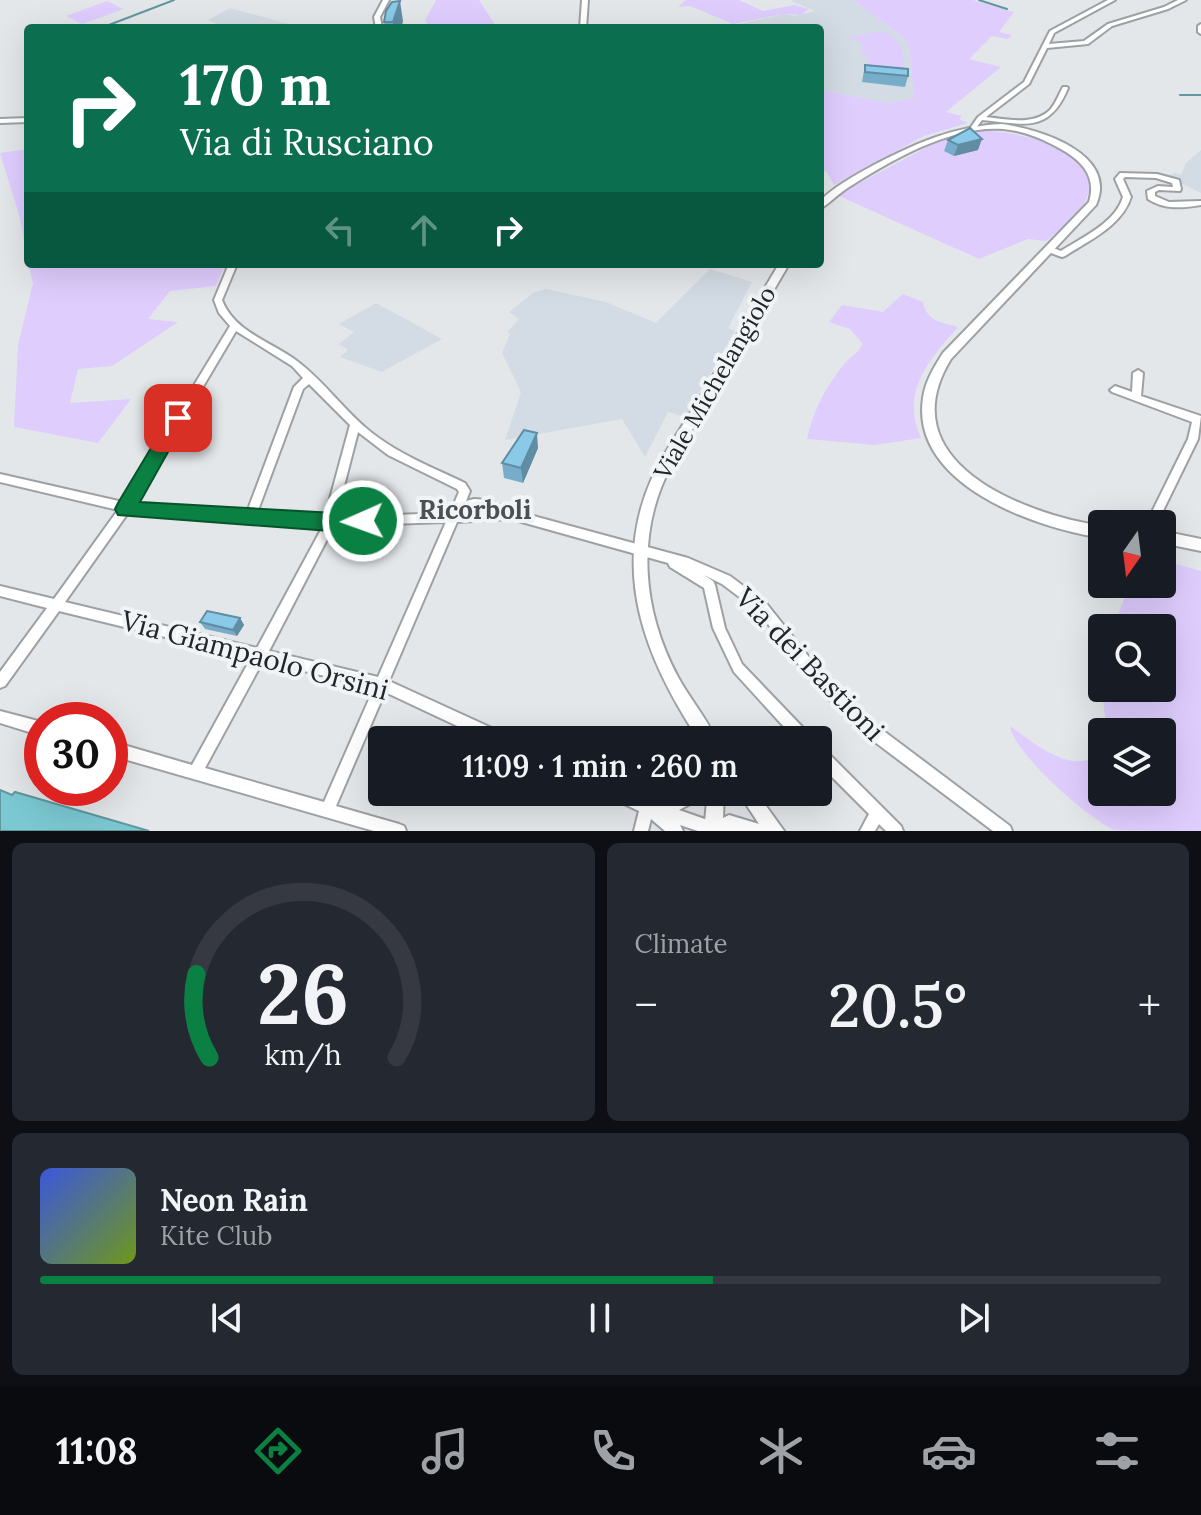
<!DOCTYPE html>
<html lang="en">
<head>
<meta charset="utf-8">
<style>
  body { margin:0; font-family:Lora,serif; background:#242831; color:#f1f3f6; height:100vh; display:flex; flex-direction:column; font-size:30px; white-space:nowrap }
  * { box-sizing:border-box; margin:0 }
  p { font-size:26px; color:#9ea1a6 }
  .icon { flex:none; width:44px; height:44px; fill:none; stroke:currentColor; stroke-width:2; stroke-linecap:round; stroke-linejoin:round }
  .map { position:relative; height:831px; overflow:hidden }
  .drawer { display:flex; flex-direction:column; gap:12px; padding:12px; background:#0d0f14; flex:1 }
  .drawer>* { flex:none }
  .top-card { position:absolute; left:24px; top:24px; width:800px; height:244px; border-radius:8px; box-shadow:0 8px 32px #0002; background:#0b6e4f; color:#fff; overflow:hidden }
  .needle { width:52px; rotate:194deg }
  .controls { position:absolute; left:1088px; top:510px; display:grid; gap:16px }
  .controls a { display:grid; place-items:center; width:88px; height:88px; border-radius:8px; background:#171b24; box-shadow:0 8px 32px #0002; font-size:40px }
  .speed { position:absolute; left:24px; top:702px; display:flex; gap:16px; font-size:40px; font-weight:700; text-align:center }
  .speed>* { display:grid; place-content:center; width:104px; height:104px; border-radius:50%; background:#171b24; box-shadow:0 8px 32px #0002; line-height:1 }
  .speed .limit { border:12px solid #d22; background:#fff; color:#111 }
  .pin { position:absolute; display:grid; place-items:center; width:68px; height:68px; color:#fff; margin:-34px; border-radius:16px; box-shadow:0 4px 12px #0006 }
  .me { position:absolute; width:88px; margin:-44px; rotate:268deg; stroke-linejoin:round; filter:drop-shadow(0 0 6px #0008) }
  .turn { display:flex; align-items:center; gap:28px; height:168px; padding:0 24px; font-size:36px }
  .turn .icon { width:104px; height:104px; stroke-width:2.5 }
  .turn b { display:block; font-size:56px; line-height:68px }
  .lanes { display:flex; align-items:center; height:76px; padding:0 24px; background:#0003; justify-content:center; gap:40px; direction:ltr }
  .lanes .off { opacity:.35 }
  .big { font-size:60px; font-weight:600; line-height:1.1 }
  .drawer .tile { flex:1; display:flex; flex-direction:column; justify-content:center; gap:12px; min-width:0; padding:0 28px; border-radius:12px; background:#242831 }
  .drawer .dial { align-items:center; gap:0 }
  .dial svg { height:208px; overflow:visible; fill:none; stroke:#363941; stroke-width:7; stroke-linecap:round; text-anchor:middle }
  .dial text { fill:#f1f3f6; stroke:none }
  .song { display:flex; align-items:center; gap:24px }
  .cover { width:96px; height:96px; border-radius:12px; background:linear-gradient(135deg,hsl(230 70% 55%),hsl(80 70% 35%)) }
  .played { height:8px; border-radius:4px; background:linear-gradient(90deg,#0b8043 60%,#363941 60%) }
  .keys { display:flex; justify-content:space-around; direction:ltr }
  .heat { display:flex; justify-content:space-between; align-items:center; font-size:44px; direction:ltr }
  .drawer .tiles { flex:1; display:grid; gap:12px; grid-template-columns:1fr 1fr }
  .tile:last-child { grid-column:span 2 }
  .trip { position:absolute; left:368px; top:726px; width:464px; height:80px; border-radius:8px; background:#171b24; box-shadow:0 8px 32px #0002; font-weight:600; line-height:80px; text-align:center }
  .tabs { display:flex; height:128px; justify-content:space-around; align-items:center; background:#090b0e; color:#9ea1a6 }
  .tabs .icon { width:56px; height:56px }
  .tabs .on { color:#0b8043 }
  .tabs b { font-size:36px; color:#f1f3f6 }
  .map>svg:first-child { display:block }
  .built { fill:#d3dbe4 }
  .green { fill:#dfcdfe }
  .water { fill:#7bc8d2; stroke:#61979e; stroke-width:2 }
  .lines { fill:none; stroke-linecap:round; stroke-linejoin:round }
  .stream { stroke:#61979e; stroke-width:2 }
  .minor-casing { stroke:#9ea1a4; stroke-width:4 }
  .major-casing { stroke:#9ea1a4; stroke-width:4 }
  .minor { fill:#fff; fill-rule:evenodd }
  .major { fill:#fff; fill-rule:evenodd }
  .wall { fill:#77adc8 }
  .shaded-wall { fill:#618da2 }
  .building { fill:#8ac9e8; stroke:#618da2; stroke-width:2 }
  .route { fill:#0b8043; stroke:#07532c; stroke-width:2 }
  .labels { text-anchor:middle; stroke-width:8; stroke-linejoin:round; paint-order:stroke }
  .street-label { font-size:24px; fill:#242526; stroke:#f1f4f7 }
  .neighbourhood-label { font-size:26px; font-weight:bold; fill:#4d4f52; stroke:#f1f4f7 }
  .near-street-label { font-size:28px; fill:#242526; stroke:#f1f4f7 }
</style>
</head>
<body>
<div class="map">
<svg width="1201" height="831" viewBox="0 0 1201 831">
  <rect width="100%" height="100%" fill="#e4e7ea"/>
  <path class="built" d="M793,0h60l51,38 5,8 5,52 -25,5 -69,-13v-62h-97l60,-14 12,2 20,-5 -24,-10z
    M230,8l73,20h-78l-17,-8z
    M1201,150v43l-35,-17 9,-3 6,2 5,-12z
    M710,269l42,13 -24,46 7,3 -50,86 -17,-5 -23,45 -23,-38 -117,21 16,-48 -19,-39 8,-19 -3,-2 12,-13 -10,-7 24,-19 13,-4 60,13 50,21z
    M376,303l66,36 -60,33 -42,-15 8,-7 -9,-6 15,-12 -15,-8z"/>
  <path class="green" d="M436,0h43l18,28h-66l-6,-7z
    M686,0h53l24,11 32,-6 14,4 -8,6 -19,-1 -49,10 -43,-18 -12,1z
    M853,0h120l41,12 -15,20 13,3 -4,4 -16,-3 -23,23 32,8 -55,45 16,4 -3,3 9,4 -44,13 -90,49 -8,-14 -6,1v-82l69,13 25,-5 -5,-52 -5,-8z
    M107,1l17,8 -42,15 -16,-8z
    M881,31c25,8 23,24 23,47l-37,-4 1,-18 -7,-4 1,-9 -14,-6z
    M974,130c29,-1 123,15 115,60 -4,22 -27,38 -43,51l-18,-2 -49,20 -142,-64 107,-57z
    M28,149v114l-8,-45 -20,-65z
    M28,264h197l-9,22 -46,5 -22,28 30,3 -66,44 -34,3 -8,34 61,-4 -33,44 -84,-16 4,-82 15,-62z
    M903,294l20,8c4,19 17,20 35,25 -29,33 -58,65 -37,111l-46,7 -68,-6c6,-28 19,-53 38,-76 7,-8 14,-9 17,-20l-12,-14 -21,-7 13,-17 41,7z
    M1162,560l39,11v260c-17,0 -75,0 -87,-1 -26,-12 -100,-76 -104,-104 24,17 63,52 92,26v40h60v-60h-55l-8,-63 3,-7v26h60v-60h-49l17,-44h32z"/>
  <path class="water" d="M0,790l12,5 3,-3 134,39h-149z"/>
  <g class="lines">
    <path class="stream" d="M979,0l28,9
      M101,28l73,-28
      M1180,95h21"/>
    <defs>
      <path id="minor" d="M383,0h6l-9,17 2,11h-6l-2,-11z
        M582,0h6l-2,28h-6z
        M1108,0h7l-61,33 -5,11 35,-3 24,-17 56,-17 14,-7h8l-18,9 -56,17 -24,18 -41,4 -18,36 -43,33c21,2 47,9 64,-7 6,-7 9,-16 13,-23h4l1,1c-19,46 -44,36 -86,32l-6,8h-4l-1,-1 7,-10 46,-35 26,-51z
        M1201,24v10l-3,-2v-6z
        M28,118v4l-28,1v-4z
        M1120,173l37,1 22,6 2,9 -1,2 -21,-1 -4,2v4l14,6 32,-1v4c-19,3 -36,5 -53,-6l-1,-8 11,-5 15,1 -1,-4 -16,-5 -31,-1 -2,2 8,18c-9,29 -43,44 -66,59l-3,1 -14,-5 -1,-2 4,-3 10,4c22,-14 54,-28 62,-54l-8,-18z
        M229,264h8l-15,36c12,32 50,42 75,61 27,20 48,51 75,72 28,22 62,35 93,50l5,8 -4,10 8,-2 13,1 28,11 173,47 42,18 36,27 54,68 45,46 145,109 2,5h-19l-138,-104 -45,-48 -52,-68 -36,-27 -18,-9 9,6 2,4 10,43 17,36 68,71 2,5h-16l-62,-68 -21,-44 -9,-40 -34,-21 -2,-4 -157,-44 -54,3 -68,159 118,54 2,5h-22l-102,-48 -49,114 63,18 5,2 2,5h-32l-264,-76v-14l82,24 59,-107 -192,-47 -54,75 -5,2v-16l47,-64 -47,-12v-10l54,13 64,-89 -118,-28v-8l123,28 107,-176 -11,-13 -5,-13zM236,331l56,35 11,12 -9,9 -47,125 -114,-7zM309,384l41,41 -25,92 -68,-4 46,-124zM358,432l30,23 69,34 2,3 -9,21 -114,4zM481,507l13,4 -33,1 9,-3zM128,513l122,10 73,3 -66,122 -192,-46zM446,522l-68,155 -109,-26 65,-125zM263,661l111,27 -50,114 -119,-34z
        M1138,370l5,3 -2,23 60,20 -3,23 -41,84 -55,1 -1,13 -4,-2 -2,-3 2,-13 53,-3 38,-77 4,-17 -80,-30 -2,-2 5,-4 17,6 1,-19z
        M0,711l42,11v14l-42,-13z
        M818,746l5,2 78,78 2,5h-17l-7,-7 -4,7h-15l9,-17 -51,-51z
        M607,792h23l31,13 23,-13h21l-2,5 -24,13 40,14 2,5 -1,2h-22l-18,-6 3,6h-18l-14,-12 -3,12h-14l5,-20 -30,-14z"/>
      <path id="major" d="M1002,124c36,5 117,29 94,81l-145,154c-63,102 71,155 151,167v12c-66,-10 -192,-53 -179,-140 2,-16 11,-31 20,-45l146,-151c7,-23 -4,-38 -23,-50 -20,-12 -40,-21 -63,-23 -51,-4 -112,31 -154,58 -10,6 -19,16 -29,22v-8c15,-15 34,-25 52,-35 42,-22 82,-40 130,-42z
        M779,264h10l-117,200c-37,68 -30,146 6,213 11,21 29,41 38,63h-17c-53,-80 -89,-168 -47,-262 12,-26 29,-49 43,-73 29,-47 56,-94 84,-141z
        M1162,531l39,8v12l-39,-8z
        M708,792h16l-1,26 6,-3 30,9 -21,-32h18l28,39h-20l-1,-2 1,2h-60z"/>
    </defs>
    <use href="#minor" class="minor-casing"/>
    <use href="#major" class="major-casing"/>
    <use href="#minor" class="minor"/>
    <use href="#major" class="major"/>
  </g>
  <path class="wall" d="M403,21l-2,7h-16l-1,-6z
    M865,65l43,11 -3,11 -43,-5z
    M948,140l30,10 -24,6 -10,-5z
    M538,448l-15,35 -19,-5 -2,-15z
    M240,618l4,7 -7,11 -32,-7 -5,-7z"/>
  <path class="shaded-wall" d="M400,1l3,20 -2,7h-7l-1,-6z
    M982,139l-4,11 -24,6 4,-11z
    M537,433l1,15 -15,35 -2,-15z
    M240,618l4,7 -7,11 -4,-6z"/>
  <path class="building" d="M400,1l-7,21h-9l2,-11 6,-9z
    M865,65l43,4v7l-43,-4z
    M970,128l12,11 -24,6 -10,-5z
    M524,430l13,3 -16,35 -19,-5z
    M207,611l33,7 -7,12 -33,-8z"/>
  <path class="route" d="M178,411l9,7 -47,84 230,13 3,6 -3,6 -40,4 -212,-16 -3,-6 3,-6 54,-90z"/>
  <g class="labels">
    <g class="street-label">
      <text transform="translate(715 383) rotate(-60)" y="8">Viale Michelangiolo</text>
    </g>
    <g class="neighbourhood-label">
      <text x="475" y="519">Ricorboli</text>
    </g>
    <g class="near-street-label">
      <text transform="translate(255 655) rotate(15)" y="10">Via Giampaolo Orsini</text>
      <text transform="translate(810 664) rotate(46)" y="10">Via dei Bastioni</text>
    </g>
  </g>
</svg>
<div class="controls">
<a><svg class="needle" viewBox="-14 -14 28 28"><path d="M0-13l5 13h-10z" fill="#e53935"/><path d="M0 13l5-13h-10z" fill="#9ea1a6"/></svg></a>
<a><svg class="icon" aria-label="search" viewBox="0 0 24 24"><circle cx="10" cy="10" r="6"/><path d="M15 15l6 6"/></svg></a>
<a><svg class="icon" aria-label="layers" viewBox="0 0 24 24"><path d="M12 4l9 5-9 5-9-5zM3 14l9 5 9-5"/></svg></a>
</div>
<div class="speed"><div class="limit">30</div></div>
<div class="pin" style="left:178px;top:418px;background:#d93025"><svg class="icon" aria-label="arrive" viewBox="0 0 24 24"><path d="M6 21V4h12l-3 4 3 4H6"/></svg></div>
<svg class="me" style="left:363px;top:521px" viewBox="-20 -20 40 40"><circle r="17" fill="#0b8043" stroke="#fff" stroke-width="3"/><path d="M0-11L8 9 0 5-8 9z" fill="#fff"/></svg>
<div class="trip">11:09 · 1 min · 260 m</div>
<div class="top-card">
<div class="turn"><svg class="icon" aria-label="right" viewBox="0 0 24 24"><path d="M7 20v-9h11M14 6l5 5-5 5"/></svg><div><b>170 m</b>Via di Rusciano</div></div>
<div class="lanes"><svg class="icon off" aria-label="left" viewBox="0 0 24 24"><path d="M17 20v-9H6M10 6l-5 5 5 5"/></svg><svg class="icon off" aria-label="ahead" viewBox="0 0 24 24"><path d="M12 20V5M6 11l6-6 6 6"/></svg><svg class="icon" aria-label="right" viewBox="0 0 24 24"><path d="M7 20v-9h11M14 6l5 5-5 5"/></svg></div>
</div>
</div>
<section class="drawer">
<div class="tiles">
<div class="tile dial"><svg viewBox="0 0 100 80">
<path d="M14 69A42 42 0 1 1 86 69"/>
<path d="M14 69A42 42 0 0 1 9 37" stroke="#0b8043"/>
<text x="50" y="56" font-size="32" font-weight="700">26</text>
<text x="50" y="72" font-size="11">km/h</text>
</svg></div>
<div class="tile"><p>Climate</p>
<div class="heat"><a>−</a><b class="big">20.5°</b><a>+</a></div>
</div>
<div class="tile">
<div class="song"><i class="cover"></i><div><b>Neon Rain</b><p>Kite Club</p></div></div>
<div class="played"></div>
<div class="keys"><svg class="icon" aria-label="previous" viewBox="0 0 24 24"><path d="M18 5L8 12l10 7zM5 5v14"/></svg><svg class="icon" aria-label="pause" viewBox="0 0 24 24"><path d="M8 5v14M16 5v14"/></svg><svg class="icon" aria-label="next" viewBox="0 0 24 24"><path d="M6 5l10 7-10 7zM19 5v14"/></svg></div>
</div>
</div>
</section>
<nav class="tabs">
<b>11:08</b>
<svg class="icon on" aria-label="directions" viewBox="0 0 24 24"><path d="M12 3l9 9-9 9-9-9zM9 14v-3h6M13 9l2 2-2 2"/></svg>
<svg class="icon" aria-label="music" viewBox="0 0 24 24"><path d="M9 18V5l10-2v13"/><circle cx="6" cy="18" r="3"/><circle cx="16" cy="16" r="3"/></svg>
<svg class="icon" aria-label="phone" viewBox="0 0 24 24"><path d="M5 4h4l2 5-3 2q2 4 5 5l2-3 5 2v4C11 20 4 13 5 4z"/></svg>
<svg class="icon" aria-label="climate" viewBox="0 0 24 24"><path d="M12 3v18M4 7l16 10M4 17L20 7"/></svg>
<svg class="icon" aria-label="car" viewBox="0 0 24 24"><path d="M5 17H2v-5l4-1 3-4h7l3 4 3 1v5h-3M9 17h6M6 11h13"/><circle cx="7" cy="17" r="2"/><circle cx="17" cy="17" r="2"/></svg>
<svg class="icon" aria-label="filters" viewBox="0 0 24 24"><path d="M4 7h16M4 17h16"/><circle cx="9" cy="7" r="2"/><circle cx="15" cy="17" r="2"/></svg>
</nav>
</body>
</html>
